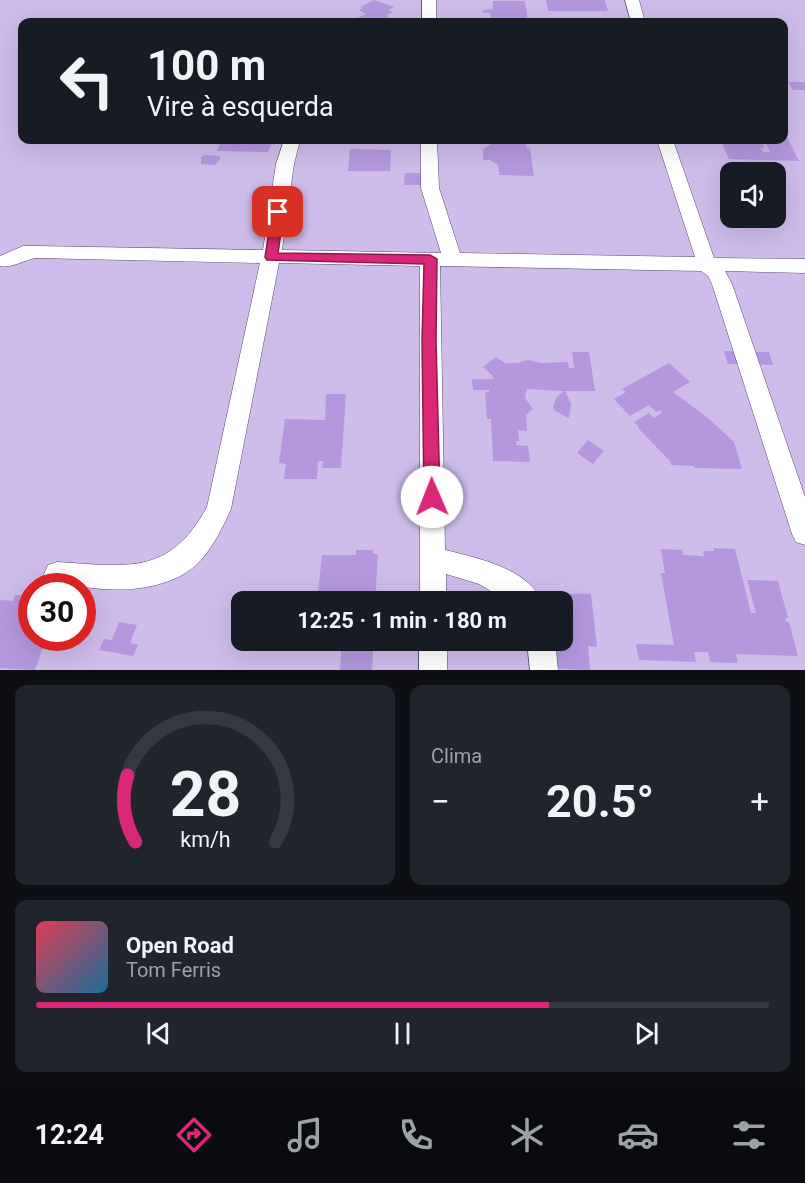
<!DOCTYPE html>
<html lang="pt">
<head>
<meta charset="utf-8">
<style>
  body { margin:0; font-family:Roboto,sans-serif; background:#20242c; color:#f1f3f6; height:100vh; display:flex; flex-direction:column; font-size:22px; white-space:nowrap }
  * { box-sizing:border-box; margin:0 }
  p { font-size:20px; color:#9ea1a6 }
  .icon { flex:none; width:33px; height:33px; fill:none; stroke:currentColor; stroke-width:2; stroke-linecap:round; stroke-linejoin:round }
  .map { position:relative; height:670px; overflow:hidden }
  .panel { display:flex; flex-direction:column; gap:15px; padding:15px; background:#0d0f14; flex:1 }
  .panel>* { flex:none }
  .banner { position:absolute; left:18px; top:18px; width:770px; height:126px; border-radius:12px; box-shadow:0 6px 24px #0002; background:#171b24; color:#f1f3f6; overflow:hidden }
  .fabs { position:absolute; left:720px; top:162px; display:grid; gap:12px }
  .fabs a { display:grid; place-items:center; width:66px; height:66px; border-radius:12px; background:#171b24; box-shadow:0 6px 24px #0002; font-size:30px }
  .speed { position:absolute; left:18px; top:573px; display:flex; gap:12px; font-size:30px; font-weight:700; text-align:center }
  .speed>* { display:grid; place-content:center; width:78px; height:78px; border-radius:50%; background:#171b24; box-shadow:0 6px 24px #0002; line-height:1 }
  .speed .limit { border:9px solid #d22; background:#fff; color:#111 }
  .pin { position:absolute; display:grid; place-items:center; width:51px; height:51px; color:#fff; margin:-26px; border-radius:12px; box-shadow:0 3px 9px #0006 }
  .me { position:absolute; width:66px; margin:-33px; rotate:359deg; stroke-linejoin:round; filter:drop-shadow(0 0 4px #0008) }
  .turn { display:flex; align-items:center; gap:21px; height:126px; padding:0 30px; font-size:27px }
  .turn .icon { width:78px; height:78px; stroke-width:2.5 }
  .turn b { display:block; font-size:42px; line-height:51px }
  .big { font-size:45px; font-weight:700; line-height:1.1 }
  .panel .widget { flex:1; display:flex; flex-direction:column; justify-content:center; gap:9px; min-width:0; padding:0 21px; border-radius:12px; background:#20242c }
  .panel .dial { align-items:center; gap:0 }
  .dial svg { height:156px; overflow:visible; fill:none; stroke:#363941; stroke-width:7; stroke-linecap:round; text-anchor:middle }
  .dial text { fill:#f1f3f6; stroke:none }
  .song { display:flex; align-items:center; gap:18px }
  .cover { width:72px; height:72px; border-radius:9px; background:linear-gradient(135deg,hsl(350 70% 55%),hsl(200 70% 35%)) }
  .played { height:6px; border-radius:3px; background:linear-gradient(90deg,#db2777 70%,#363941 70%) }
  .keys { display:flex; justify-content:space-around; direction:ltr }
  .heat { display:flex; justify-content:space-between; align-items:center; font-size:33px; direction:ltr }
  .panel .tiles { flex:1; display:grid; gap:15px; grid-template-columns:1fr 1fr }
  .widget:last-child { grid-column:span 2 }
  .trip { position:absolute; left:231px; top:591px; width:342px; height:60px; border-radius:12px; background:#171b24; box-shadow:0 6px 24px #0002; font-weight:700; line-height:60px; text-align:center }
  .dock { display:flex; height:96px; justify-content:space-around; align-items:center; background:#090b0e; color:#9ea1a6 }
  .dock .icon { width:42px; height:42px }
  .dock .on { color:#db2777 }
  .dock b { font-size:27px; color:#f1f3f6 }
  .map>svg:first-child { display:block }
  .building { fill:#b497df }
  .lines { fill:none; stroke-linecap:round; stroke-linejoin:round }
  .minor-casing { stroke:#57486f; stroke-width:1 }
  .minor { fill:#fff; fill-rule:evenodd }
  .route { fill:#db2777; stroke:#8e194d; stroke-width:1.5 }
</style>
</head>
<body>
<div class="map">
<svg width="805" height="670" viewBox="0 0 805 670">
  <rect width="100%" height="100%" fill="#cebcea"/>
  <path class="building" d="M374,0l20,7 -6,3 5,2 -6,3 1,3 -10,4 -15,-2 -3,1 3,1h-14l17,-8 -7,-4 5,-2 -4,-1z
    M546,0h59l3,11h-60z
    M493,1h32l3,21h-36l-2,-9h-7v-3l10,-1z
    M788,82h17v8h-12z
    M783,135h3l13,26 -70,-2 -7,-16h6v-3h35l1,8h-3l2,4h7l-6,-12h19z
    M221,140h52l-5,12 -51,-1z
    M498,140h34l-6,3v4l4,2 4,27 -35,-1 -1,-10 -8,-5h-7v-11z
    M350,149l41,1 -1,21h-42z
    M205,155l15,1 -1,2h2l-6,7 -14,-1v-7z
    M405,173h16l1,12h-18z
    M724,351l45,1 4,13 -45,-1z
    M572,352h17l6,39h-30l6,13 -2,14 -14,-7 -2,-4 3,-9 8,-7 -37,-2 -2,9 8,11 -7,6 1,16 -9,-1 1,11h-3v4l12,1 2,16 -37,-1 -2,-42h-4l-2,-27h4v-2h-16l-1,-11h21l-1,-4 -9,-8 13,-10 9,6h12l11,-3 13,3 27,-1 1,6h5z
    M669,363l21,19 -17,10 35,26 26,24 8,27 -47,-1 -1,-2 -23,-1 -1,-4 -32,-33 1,-1 -5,-5 15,-9 5,5 8,-5 -2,-3 -4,2 -7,-7 -19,11 -16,-17 12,-7 -4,-3z
    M326,394h20l-5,74h-19l1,-7h-5l-1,18h-33l2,-15 -7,-1 6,-44 40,1z
    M588,440l16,11 -11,13 -16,-11z
    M713,548l22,1 16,64h5l-9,-33 31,1 10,37h-3l1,4h3l9,34 -62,-2 2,9 -28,-1 -2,-10h-14l2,10 -57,-2 -3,-16 38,1 -13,-72h4l-4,-24 21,1 1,5 21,1 -1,-5h11z
    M356,550h17v4h5l-3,48h-58l5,-47h34z
    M547,593l44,1 6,53 -9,-1 2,24 -44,-2 5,-28h11v-38h-14z
    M15,595h17v43h14l-11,32 -35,-2v-66l1,-2 12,1z
    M119,622l18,3 -7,18 8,2 -5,11 -34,-6 5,-11 8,1z
    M313,640h55l-1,5h-5l-1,2 10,1 -1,3h3l-1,19h-32l1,-19h-26l1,-8h-3z"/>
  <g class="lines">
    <defs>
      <path id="minor" d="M422,0h14v22h-14z
        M625,0h14l6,22h-14z
        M284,140h16l-6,24 -12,86 159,3 -20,-65v-48h16l2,48 21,65 235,4 -38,-117h16l41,118 91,1v14l-80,-2 7,13 73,213v48l-9,-3 -4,-8 -80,-250 -4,-8 -7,-5 -261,-5 5,284c32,8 83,18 97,52h-33l-30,-18 -33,-10v28h-26v-336l-141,-3 -48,246c-8,18 -17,36 -30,51 -29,32 -85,33 -122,26 -11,-2 -20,1 -31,-3l-4,-9 4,-9 9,-3c69,4 112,15 150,-55l53,-244 -223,-5c-12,1 -25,11 -37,8v-10l23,-10h14l226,4 13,-86z
        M419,640h28v30h-28z
        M527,640h28l3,30h-28z"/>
    </defs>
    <use href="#minor" class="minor-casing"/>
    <use href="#minor" class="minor"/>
  </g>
  <path class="route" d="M278,209l6,3 -6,41 152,2 7,4 -1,82 4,156 -2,5 -6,2 -5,-2 -3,-5 -2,-156 2,-77 -157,-4 -2,-3 7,-45z"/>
</svg>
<div class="fabs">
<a><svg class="icon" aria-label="sound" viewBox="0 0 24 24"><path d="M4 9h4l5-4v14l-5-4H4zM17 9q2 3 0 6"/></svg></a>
</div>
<div class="speed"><div class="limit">30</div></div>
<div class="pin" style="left:278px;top:212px;background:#d93025"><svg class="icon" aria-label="arrive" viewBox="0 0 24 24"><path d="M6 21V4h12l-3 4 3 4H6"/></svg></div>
<svg class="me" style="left:432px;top:497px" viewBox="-20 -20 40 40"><circle r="19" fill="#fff"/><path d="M0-13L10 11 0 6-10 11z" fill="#db2777"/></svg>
<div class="trip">12:25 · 1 min · 180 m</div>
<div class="banner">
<div class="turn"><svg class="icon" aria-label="left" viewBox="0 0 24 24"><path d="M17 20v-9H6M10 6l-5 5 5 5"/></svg><div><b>100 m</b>Vire à esquerda</div></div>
</div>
</div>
<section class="panel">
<div class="tiles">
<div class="widget dial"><svg viewBox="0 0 100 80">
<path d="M14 69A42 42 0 1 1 86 69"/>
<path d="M14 69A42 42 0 0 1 10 35" stroke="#db2777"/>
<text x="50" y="56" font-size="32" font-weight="700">28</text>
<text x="50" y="72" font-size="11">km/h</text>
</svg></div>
<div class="widget"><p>Clima</p>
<div class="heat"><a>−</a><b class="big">20.5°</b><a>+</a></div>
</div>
<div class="widget">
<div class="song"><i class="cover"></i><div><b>Open Road</b><p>Tom Ferris</p></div></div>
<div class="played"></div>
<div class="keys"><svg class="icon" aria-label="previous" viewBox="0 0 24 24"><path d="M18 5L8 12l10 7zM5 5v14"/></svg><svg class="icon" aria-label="pause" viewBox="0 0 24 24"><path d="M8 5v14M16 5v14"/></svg><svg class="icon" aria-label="next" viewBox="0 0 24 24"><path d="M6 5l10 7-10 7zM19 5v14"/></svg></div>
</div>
</div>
</section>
<nav class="dock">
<b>12:24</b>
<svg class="icon on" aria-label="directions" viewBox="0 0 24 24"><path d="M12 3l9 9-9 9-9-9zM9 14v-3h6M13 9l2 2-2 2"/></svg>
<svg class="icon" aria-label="music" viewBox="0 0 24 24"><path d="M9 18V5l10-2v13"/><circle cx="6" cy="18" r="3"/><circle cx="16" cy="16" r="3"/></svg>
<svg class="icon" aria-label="phone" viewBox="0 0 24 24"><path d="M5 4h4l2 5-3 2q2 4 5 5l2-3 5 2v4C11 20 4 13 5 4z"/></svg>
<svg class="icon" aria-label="climate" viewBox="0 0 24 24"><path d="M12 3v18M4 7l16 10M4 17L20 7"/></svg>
<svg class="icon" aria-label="car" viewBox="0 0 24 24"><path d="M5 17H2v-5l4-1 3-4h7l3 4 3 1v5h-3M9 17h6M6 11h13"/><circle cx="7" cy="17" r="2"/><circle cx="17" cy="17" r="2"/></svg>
<svg class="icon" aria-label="filters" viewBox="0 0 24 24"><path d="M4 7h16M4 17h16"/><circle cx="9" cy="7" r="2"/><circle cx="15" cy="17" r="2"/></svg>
</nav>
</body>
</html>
